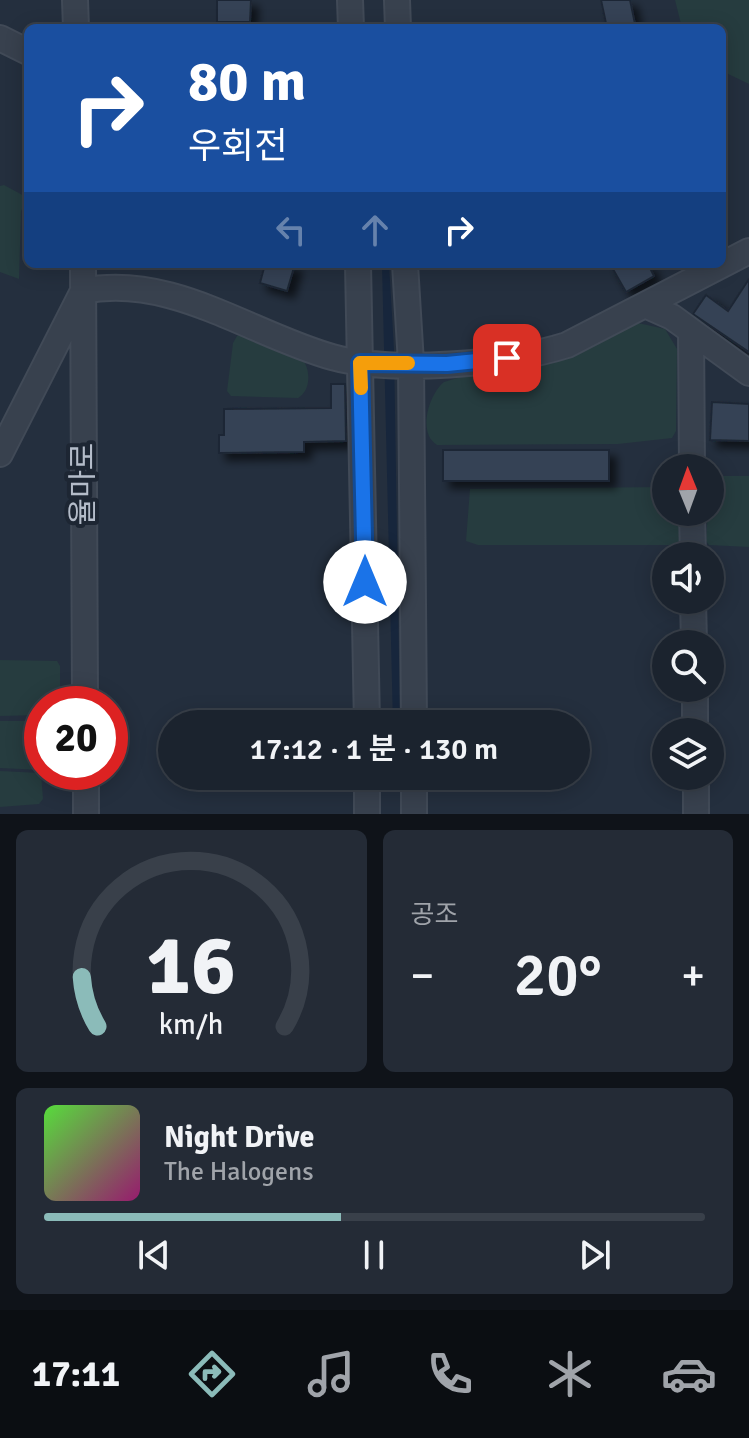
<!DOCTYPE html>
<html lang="ko">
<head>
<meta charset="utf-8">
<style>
  body { margin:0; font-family:Signika,"Noto Sans KR",sans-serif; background:#242b36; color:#f1f3f6; height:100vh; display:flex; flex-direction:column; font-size:30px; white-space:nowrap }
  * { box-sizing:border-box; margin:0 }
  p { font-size:26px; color:#a0a4aa }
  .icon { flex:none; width:44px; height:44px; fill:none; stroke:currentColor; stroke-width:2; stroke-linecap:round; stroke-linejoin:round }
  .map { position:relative; height:814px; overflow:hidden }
  .panel { display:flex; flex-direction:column; gap:16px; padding:16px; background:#0f1319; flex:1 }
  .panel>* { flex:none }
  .guide { position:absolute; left:24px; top:24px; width:702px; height:244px; border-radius:12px; box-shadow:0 4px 20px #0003,0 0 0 2px #39404a; background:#1a4fa0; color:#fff; overflow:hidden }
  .needle { width:52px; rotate:359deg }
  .tools { position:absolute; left:652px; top:454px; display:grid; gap:16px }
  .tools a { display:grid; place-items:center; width:72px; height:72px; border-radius:50%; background:#1b232e; box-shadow:0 4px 20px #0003,0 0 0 2px #39404a; font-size:40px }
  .speed { position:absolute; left:24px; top:686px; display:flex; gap:16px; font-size:40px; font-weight:700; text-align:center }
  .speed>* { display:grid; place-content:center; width:104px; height:104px; border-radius:50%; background:#1b232e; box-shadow:0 4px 20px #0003,0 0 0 2px #39404a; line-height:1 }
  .speed .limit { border:12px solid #d22; background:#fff; color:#111 }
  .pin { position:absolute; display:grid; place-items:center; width:68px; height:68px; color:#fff; margin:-34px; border-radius:16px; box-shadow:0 4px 12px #0006 }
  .me { position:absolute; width:88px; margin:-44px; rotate:0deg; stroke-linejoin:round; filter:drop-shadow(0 0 6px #0008) }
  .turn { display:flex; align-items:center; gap:28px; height:168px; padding:0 32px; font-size:36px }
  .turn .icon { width:104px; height:104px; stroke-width:2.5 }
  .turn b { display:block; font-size:56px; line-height:68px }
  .lanes { display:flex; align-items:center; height:76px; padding:0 32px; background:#0003; justify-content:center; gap:40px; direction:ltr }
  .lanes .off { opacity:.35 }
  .big { font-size:60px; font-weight:600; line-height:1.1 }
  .panel .card { flex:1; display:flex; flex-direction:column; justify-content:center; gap:12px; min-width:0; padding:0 28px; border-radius:12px; background:#242b36 }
  .panel .dial { align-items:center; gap:0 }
  .dial svg { height:208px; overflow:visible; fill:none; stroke:#39404a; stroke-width:7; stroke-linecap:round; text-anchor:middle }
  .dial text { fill:#f1f3f6; stroke:none }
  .song { display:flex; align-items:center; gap:24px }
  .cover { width:96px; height:96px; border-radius:12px; background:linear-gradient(135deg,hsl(110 70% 55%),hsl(320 70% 35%)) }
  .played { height:8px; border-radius:4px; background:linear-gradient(90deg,#8bbbb9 45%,#39404a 45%) }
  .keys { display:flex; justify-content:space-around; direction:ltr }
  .heat { display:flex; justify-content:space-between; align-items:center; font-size:44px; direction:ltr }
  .panel .tiles { flex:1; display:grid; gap:16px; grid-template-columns:1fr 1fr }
  .card:last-child { grid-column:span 2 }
  .trip { position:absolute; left:158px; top:710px; width:432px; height:80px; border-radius:40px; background:#1b232e; box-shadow:0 4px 20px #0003,0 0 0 2px #39404a; font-weight:600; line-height:80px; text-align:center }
  .tab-bar { display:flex; height:128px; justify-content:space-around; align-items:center; background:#0b0e12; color:#a0a4aa }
  .tab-bar .icon { width:56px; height:56px }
  .tab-bar .selected { color:#8bbbb9 }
  .tab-bar b { font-size:36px; color:#f1f3f6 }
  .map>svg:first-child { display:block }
  .green { fill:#263c3f }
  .water { fill:#17263c }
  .building { fill:#364354; stroke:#1f2835; stroke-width:2; filter:url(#shadow) }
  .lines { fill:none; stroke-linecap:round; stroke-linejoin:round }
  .minor-casing { stroke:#414a57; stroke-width:28 }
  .minor { stroke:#38414e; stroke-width:24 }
  .route-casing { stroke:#114b97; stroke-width:20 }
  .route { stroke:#1a73e8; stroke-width:14 }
  .slow { stroke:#f59e0b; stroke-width:14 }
  .labels { text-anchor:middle; stroke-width:8; stroke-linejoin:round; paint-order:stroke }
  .street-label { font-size:30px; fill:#b4bcc9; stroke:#1d2633 }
</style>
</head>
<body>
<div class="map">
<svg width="749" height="814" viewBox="0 0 749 814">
  <defs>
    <filter id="shadow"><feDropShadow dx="7" dy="7" stdDeviation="4" flood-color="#0009"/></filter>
  </defs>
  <rect width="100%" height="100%" fill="#242f3e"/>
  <path class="green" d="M675,0h74v84l-27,-13v-43h-40z
    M4,185l24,13 -7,13 -2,68 -19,-7v-86z
    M638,323l27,6 12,20 -1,82 -4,7 -54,6 -181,1c-20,-12 -8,-51 7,-63z
    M244,334l58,25c9,10 9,32 -4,39l-67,-2 -4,-5 6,-48 4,-7z
    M710,476h39v71l-40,-2 -3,-4z
    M666,487v25h13l1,28 -4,5h-198l-12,-4 4,-52z
    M0,660l57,1 3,5v38h-18v11l-42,1z
    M0,721h42v49l-42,-2z
    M0,771l41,2 2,26 -4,5 -39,3z"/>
  <path class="water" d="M382,264h7l5,86 6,374h-7z"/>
  <path class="building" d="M217,0h34l-1,22h-33z
    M601,0h29l5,24 -28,4z
    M265,264h30l-8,27 -27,-8z
    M610,264h38l6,12 -28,16z
    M749,279v73l-56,-38 13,-19 22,16z
    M331,384h14l1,57 -42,1v10l-85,1v-18h5v-26l107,-1z
    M712,402l37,2v37l-39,-1z
    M443,450h166v31h-166z"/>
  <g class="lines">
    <defs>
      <path id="minor" d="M75,0l1,28
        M350,0l1,28
        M397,0l1,28
        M0,38l28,14
        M83,264l2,440
        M358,264l9,460
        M405,264l6,99 3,361
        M645,305l27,12 77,56
        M691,331l1,137
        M0,454l83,-163c88,-18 167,43 249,66 61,17 175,7 235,-12l182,-94
        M692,512l1,44
        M693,600l1,44
        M695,688v44
        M86,772v42
        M696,776v38
        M367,814v-38
        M414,814v-38"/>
    </defs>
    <use href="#minor" class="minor-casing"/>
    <use href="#minor" class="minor"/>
  </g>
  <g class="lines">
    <defs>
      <path id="route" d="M365,582l-5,-219 87,1 60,-6"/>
    </defs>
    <use href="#route" class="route-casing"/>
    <use href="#route" class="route"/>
    <path class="slow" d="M361,388l-1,-25h48"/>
  </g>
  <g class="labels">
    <g class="street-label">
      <text transform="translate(83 484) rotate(-90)" y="10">율마로</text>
    </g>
  </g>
</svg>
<div class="tools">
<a><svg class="needle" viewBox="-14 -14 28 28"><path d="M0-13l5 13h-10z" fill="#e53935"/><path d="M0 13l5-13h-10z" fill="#a0a4aa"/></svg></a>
<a><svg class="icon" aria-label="sound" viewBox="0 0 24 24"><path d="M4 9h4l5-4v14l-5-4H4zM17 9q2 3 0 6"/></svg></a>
<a><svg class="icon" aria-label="search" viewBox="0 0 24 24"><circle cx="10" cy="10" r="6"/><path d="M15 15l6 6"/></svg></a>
<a><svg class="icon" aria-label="layers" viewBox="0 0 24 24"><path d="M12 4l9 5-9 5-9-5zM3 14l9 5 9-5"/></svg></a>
</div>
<div class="speed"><div class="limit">20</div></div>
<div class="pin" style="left:507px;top:358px;background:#d93025"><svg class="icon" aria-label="arrive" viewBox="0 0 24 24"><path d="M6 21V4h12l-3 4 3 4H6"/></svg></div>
<svg class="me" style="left:365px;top:582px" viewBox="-20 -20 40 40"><circle r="19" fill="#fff"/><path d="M0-13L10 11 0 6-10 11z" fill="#1a73e8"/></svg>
<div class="trip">17:12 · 1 분 · 130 m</div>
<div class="guide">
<div class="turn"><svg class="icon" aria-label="right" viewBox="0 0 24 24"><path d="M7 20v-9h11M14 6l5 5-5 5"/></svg><div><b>80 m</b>우회전</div></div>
<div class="lanes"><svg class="icon off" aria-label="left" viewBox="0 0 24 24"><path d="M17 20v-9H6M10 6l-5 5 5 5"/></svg><svg class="icon off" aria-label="ahead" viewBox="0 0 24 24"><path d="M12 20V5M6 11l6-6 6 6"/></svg><svg class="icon" aria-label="right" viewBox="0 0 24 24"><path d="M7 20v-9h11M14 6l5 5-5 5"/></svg></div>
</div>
</div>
<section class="panel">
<div class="tiles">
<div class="card dial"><svg viewBox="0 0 100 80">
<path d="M14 69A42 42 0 1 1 86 69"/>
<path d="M14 69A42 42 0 0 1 8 50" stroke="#8bbbb9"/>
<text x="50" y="56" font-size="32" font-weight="700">16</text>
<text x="50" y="72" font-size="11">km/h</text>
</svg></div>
<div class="card"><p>공조</p>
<div class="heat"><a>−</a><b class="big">20°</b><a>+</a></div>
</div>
<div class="card">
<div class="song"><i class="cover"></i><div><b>Night Drive</b><p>The Halogens</p></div></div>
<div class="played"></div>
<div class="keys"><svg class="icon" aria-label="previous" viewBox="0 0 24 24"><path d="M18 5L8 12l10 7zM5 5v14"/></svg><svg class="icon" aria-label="pause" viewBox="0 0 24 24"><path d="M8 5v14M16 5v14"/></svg><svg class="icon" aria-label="next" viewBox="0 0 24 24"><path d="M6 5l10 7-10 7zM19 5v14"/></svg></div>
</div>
</div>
</section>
<nav class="tab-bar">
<b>17:11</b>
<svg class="icon selected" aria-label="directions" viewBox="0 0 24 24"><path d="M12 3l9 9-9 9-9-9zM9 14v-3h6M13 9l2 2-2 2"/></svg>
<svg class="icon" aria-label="music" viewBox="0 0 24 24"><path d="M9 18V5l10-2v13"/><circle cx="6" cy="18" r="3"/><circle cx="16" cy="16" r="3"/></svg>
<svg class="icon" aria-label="phone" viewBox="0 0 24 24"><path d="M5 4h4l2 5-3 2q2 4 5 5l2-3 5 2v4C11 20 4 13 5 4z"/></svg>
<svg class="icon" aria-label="climate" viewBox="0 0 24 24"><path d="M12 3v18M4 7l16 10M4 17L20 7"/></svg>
<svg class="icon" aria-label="car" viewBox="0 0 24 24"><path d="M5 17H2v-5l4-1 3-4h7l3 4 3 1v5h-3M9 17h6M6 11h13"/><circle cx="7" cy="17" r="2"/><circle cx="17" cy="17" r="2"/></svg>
</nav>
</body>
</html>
